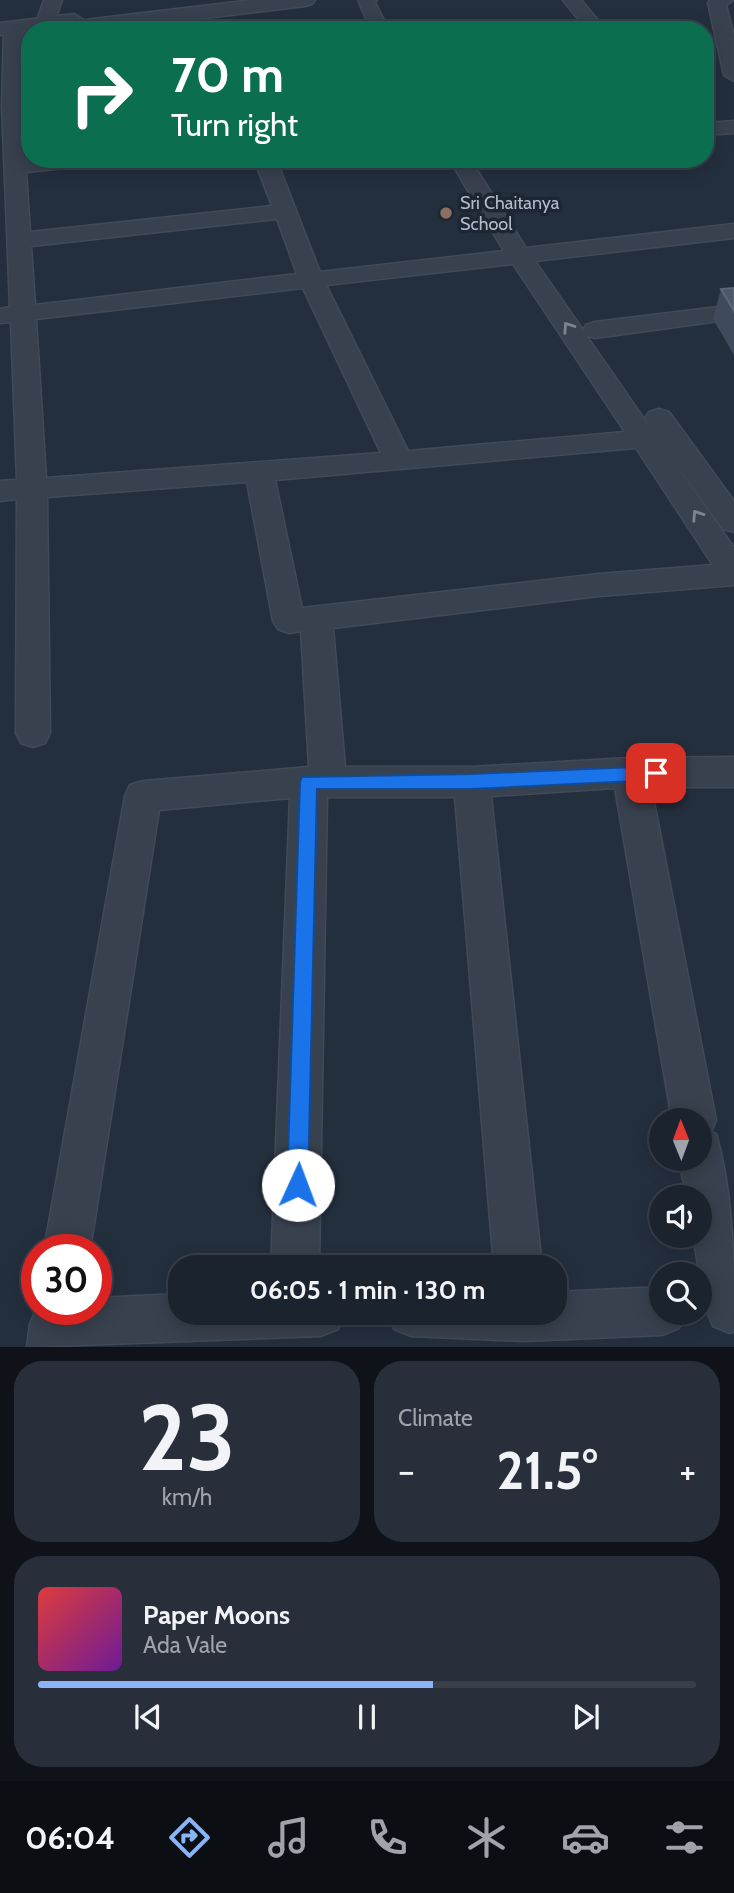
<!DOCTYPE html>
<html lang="en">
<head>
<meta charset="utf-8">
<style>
  body { margin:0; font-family:Cabin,sans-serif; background:#282f3a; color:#f1f3f6; height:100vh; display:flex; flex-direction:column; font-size:26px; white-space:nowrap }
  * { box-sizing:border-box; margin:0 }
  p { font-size:23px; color:#a0a4aa }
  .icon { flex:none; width:38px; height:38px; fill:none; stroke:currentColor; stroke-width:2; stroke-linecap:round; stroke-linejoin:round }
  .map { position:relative; height:1347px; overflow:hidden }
  .side { display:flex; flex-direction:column; gap:14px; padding:14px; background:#0f1319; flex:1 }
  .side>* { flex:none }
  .banner { position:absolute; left:21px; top:21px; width:693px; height:147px; border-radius:28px; box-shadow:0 4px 18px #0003,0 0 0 2px #39404a; background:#0b6e4f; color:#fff; overflow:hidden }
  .needle { width:46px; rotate:359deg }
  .fabs { position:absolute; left:649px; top:1108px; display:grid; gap:14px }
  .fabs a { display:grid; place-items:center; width:63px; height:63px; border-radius:50%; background:#1b232e; box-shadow:0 4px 18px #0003,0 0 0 2px #39404a; font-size:35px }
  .speed { position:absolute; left:21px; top:1234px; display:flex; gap:14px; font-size:35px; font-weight:700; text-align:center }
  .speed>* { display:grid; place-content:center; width:91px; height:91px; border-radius:50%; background:#1b232e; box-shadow:0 4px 18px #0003,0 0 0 2px #39404a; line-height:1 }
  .speed .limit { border:10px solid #d22; background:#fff; color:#111 }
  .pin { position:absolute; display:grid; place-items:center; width:60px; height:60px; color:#fff; margin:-30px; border-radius:14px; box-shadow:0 4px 10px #0006 }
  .me { position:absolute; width:77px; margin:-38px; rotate:2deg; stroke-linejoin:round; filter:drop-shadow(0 0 5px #0008) }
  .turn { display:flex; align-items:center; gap:24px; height:147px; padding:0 35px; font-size:32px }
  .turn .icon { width:91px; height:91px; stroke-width:2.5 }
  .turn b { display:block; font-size:49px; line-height:60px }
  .big { font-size:52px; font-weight:800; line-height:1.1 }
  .side .widget { flex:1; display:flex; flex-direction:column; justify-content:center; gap:10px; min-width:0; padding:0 24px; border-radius:28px; background:#282f3a }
  .side .dial { align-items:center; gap:0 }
  .dial b { font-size:91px; line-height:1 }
  .song { display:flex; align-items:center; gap:21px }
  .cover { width:84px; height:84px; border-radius:10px; background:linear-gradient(135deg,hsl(0 70% 55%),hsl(280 70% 35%)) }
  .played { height:7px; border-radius:4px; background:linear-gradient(90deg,#8ab4f8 60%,#39404a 60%) }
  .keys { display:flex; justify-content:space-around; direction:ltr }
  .heat { display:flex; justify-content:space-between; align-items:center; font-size:38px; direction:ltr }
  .side .tiles { flex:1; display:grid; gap:14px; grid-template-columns:1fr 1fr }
  .widget:last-child { grid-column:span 2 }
  .trip { position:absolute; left:168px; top:1255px; width:399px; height:70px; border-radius:28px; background:#1b232e; box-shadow:0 4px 18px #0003,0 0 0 2px #39404a; font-weight:800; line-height:70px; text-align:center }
  .menu { display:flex; height:112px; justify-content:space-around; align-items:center; background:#0b0e12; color:#a0a4aa }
  .menu .icon { width:49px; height:49px }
  .menu .selected { color:#8ab4f8 }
  .menu b { font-size:32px; color:#f1f3f6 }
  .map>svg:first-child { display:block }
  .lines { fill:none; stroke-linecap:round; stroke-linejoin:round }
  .minor-casing { stroke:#414a57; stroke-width:3 }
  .tertiary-casing { stroke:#414a57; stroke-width:3 }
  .minor { fill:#38414e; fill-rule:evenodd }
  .tertiary { fill:#38414e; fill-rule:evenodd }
  .wall { fill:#3f4b5c }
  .building { fill:#4b5868; stroke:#5c6777; stroke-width:2 }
  .oneway { stroke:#7c8592 }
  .route { fill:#1a73e8; stroke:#114b97; stroke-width:2 }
  .education-dot { fill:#8d6e63; stroke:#1d2633; stroke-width:2.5 }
  .labels { text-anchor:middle; stroke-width:7; stroke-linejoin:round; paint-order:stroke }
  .far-poi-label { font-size:18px; fill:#b4bcc9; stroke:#1d2633; text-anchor:start }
</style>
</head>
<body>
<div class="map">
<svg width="734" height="1347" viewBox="0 0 734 1347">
  <rect width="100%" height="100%" fill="#242f3e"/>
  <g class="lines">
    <defs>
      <path id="minor" d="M44,0h18l-8,23 -9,5 -9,-5z
        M358,0h19l-2,3 14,27h-18z
        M563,0h18l25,30h-19z
        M710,0h23l-7,5 8,31v45l-10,-6 -16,-72z
        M13,22l9,5 3,133 79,-1 -2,5 -8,1 -68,7 4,60 242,-26 -18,-47h22l44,113 184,-21 -55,-92h21l56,89 208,-24v14l-199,23 48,69 3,-5 9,-3 139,-17v14l-139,19 -9,-3 65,94 -6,-11 4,-6 10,-3 10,3 65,89v31l-11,-3 -60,-83 71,102v37l-135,11 -266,32 12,139h127l158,-9 104,-1v30h-83l65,333 -5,12 5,2c18,62 18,132 18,197l-4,2 -17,-7 -7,-17 -13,-73h7v-39h-14l-7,-39h21v-38h-28l-57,-332 -124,8 51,471h-48l-39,-470h-128l-8,470h-48l19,-469 -131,12 -69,440h-46l81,-454 5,-11 13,-4 166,-14 -8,-136 -12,2 -11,-4 -5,-8 -26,-139 -200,15 3,236 -5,10 -12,4 -12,-4 -5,-10 1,-234 -17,2v-20l17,-1 -6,-158 -11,1v-14l10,-2 -8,-201 2,-79zM277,219l20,55 -262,31 -4,-59zM513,264l112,168 -217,19 -82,-166zM303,288l78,165 -335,25 -10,-159zM636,448l77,117 -114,9 -297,34 -27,-128z
        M734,121v12l-29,2v-12z
        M662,1287v25h23l-6,16 -17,7 -139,6 -112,-5 -17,-7 -7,-17h168v-20z
        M180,1294v18h165l-7,17 -17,7 -294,11 3,-23 7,-17 59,2v-11z"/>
      <path id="tertiary" d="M253,0h62l-3,4 -7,2 -200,24h-75l-30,5v-12l74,-9 10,6z"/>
    </defs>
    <use href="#minor" class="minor-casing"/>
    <use href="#tertiary" class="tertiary-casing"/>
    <use href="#minor" class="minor"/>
    <use href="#tertiary" class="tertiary"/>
  </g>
  <path class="wall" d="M734,288v67l-21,-36 8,-30z"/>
  <path class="building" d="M734,288v23l-13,-22z"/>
  <defs><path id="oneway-chevron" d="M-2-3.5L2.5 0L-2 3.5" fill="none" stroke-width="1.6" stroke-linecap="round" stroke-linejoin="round" transform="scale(1.75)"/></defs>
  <g class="oneway">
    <use href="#oneway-chevron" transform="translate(568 327) rotate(-124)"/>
    <use href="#oneway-chevron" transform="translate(697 515) rotate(-123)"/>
  </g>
  <path class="route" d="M656,766l6,2 2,5 -2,5 -6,2 -184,9h-155l-9,396 -3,8 -7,3 -8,-3 -3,-8 13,-403 2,-5 170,-3z"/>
  <circle class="education-dot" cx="446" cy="213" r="7"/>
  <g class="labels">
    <g class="far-poi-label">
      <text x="460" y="209">Sri Chaitanya<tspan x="460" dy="21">School</tspan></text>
    </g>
  </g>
</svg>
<div class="fabs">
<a><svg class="needle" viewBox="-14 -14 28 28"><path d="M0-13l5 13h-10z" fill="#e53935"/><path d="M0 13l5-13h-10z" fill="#a0a4aa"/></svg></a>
<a><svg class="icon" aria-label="sound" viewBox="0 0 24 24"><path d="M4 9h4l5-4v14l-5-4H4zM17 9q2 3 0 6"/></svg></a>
<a><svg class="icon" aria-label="search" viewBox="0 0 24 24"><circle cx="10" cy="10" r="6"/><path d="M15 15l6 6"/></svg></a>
</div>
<div class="speed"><div class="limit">30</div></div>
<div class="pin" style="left:656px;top:773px;background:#d93025"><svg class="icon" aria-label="arrive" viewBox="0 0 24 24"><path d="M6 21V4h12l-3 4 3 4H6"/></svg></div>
<svg class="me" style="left:298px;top:1185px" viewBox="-20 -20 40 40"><circle r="19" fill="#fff"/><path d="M0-13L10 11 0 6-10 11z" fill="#1a73e8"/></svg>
<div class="trip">06:05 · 1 min · 130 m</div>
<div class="banner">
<div class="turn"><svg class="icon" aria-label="right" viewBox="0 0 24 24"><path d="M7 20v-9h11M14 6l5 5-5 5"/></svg><div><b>70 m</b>Turn right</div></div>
</div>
</div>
<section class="side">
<div class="tiles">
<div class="widget dial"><b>23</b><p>km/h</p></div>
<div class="widget"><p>Climate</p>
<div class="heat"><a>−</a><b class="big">21.5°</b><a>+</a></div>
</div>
<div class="widget">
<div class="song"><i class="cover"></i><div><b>Paper Moons</b><p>Ada Vale</p></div></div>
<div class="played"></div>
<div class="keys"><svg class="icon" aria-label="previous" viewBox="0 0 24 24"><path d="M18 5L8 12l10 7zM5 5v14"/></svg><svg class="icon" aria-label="pause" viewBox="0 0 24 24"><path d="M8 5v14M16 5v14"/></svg><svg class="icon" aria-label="next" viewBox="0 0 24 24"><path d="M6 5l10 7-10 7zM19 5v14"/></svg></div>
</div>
</div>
</section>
<nav class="menu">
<b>06:04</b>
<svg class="icon selected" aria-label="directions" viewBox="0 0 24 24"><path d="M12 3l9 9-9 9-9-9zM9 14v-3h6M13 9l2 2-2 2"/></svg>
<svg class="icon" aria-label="music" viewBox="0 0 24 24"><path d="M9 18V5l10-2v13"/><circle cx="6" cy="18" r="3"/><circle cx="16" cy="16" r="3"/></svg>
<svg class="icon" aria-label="phone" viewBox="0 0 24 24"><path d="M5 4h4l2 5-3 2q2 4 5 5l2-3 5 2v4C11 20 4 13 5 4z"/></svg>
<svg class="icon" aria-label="climate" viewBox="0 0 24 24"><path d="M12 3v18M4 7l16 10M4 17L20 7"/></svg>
<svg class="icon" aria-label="car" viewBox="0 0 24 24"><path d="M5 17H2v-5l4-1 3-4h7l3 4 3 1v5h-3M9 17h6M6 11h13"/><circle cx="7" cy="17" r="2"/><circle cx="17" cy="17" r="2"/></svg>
<svg class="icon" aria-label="filters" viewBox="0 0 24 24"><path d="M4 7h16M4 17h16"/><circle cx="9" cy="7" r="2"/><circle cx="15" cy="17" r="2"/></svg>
</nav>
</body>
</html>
